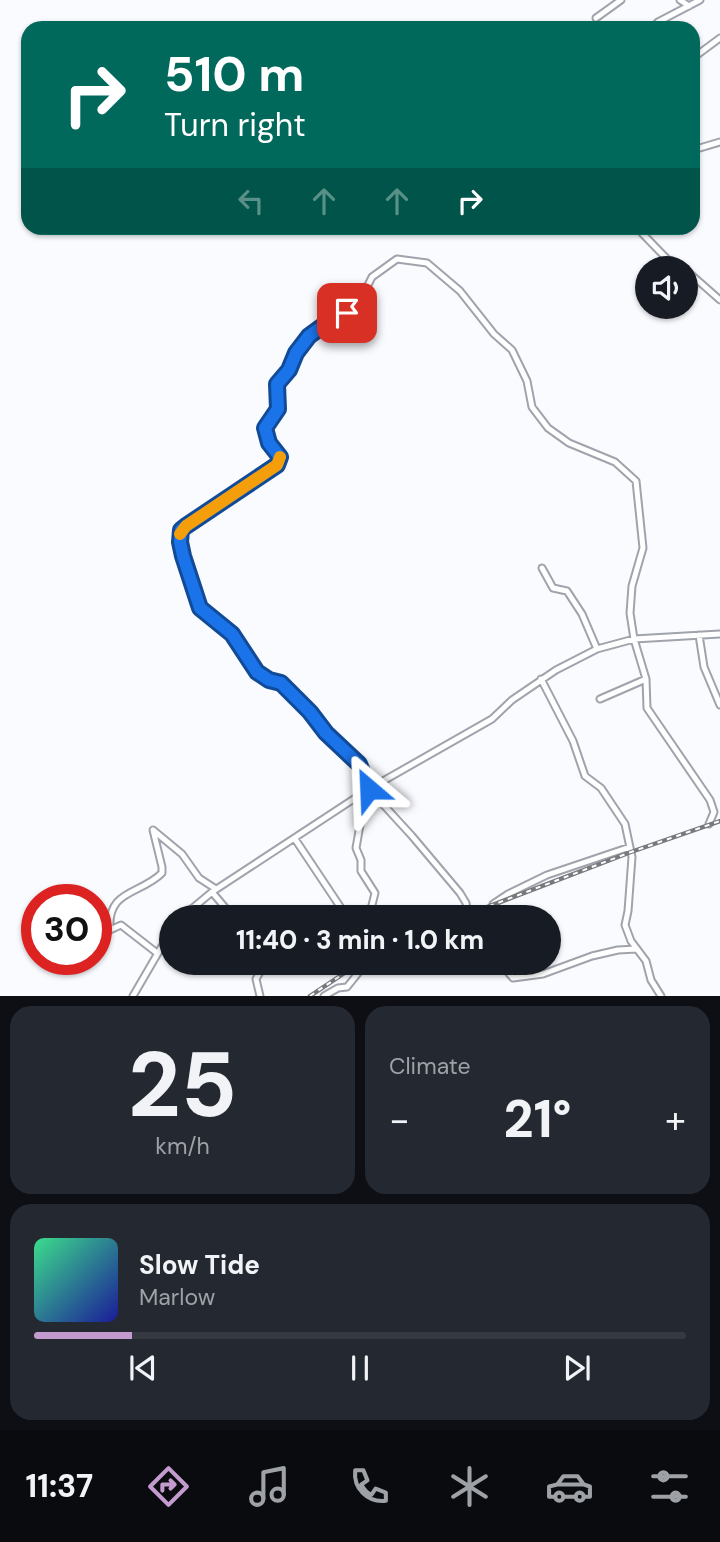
<!DOCTYPE html>
<html lang="en">
<head>
<meta charset="utf-8">
<style>
  body { margin:0; font-family:"DM Sans",sans-serif; background:#242831; color:#f1f3f6; height:100vh; display:flex; flex-direction:column; font-size:26px; white-space:nowrap }
  * { box-sizing:border-box; margin:0 }
  p { font-size:23px; color:#9ea1a6 }
  .icon { flex:none; width:38px; height:38px; fill:none; stroke:currentColor; stroke-width:2; stroke-linecap:round; stroke-linejoin:round }
  .map { position:relative; height:996px; overflow:hidden }
  .panel { display:flex; flex-direction:column; gap:10px; padding:10px; background:#0d0f14; flex:1 }
  .panel>* { flex:none }
  .banner { position:absolute; left:21px; top:21px; width:679px; height:214px; border-radius:21px; box-shadow:0 2px 5px #0004; background:#00695c; color:#fff; overflow:hidden }
  .controls { position:absolute; left:635px; top:256px; display:grid; gap:14px }
  .controls a { display:grid; place-items:center; width:63px; height:63px; border-radius:50%; background:#171b24; box-shadow:0 2px 5px #0004; font-size:35px }
  .speed { position:absolute; left:21px; top:884px; display:flex; gap:14px; font-size:35px; font-weight:700; text-align:center }
  .speed>* { display:grid; place-content:center; width:91px; height:91px; border-radius:50%; background:#171b24; box-shadow:0 2px 5px #0004; line-height:1 }
  .speed .limit { border:10px solid #d22; background:#fff; color:#111 }
  .pin { position:absolute; display:grid; place-items:center; width:60px; height:60px; color:#fff; margin:-30px; border-radius:14px; box-shadow:0 4px 10px #0006 }
  .me { position:absolute; width:77px; margin:-38px; rotate:334deg; stroke-linejoin:round; filter:drop-shadow(0 0 5px #0008) }
  .turn { display:flex; align-items:center; gap:24px; height:147px; padding:0 28px; font-size:32px }
  .turn .icon { width:91px; height:91px; stroke-width:2.5 }
  .turn b { display:block; font-size:49px; line-height:60px }
  .lanes { display:flex; align-items:center; height:66px; padding:0 28px; background:#0003; justify-content:center; gap:35px; direction:ltr }
  .lanes .off { opacity:.35 }
  .big { font-size:52px; font-weight:800; line-height:1.1 }
  .panel .card { flex:1; display:flex; flex-direction:column; justify-content:center; gap:10px; min-width:0; padding:0 24px; border-radius:21px; background:#242831 }
  .panel .dial { align-items:center; gap:0 }
  .dial b { font-size:91px; line-height:1 }
  .song { display:flex; align-items:center; gap:21px }
  .cover { width:84px; height:84px; border-radius:10px; background:linear-gradient(135deg,hsl(150 70% 55%),hsl(240 70% 35%)) }
  .played { height:7px; border-radius:4px; background:linear-gradient(90deg,#c39bce 15%,#363941 15%) }
  .keys { display:flex; justify-content:space-around; direction:ltr }
  .heat { display:flex; justify-content:space-between; align-items:center; font-size:38px; direction:ltr }
  .panel .tiles { flex:1; display:grid; gap:10px; grid-template-columns:1fr 1fr }
  .card:last-child { grid-column:span 2 }
  .trip { position:absolute; left:159px; top:905px; width:402px; height:70px; border-radius:35px; background:#171b24; box-shadow:0 2px 5px #0004; font-weight:800; line-height:70px; text-align:center }
  .tab-bar { display:flex; height:112px; justify-content:space-around; align-items:center; background:#090b0e; color:#9ea1a6 }
  .tab-bar .icon { width:49px; height:49px }
  .tab-bar .on { color:#c39bce }
  .tab-bar b { font-size:32px; color:#f1f3f6 }
  .map>svg:first-child { display:block }
  .lines { fill:none; stroke-linecap:round; stroke-linejoin:round }
  .minor-casing { stroke:#a0a3ab; stroke-width:9 }
  .minor { stroke:#fff; stroke-width:5 }
  .rail-casing { stroke:#78797d; stroke-width:4.5 }
  .rail { stroke:#fff; stroke-width:2; stroke-dasharray:5; stroke-linecap:butt }
  .route-casing { stroke:#114b97; stroke-width:18 }
  .route { stroke:#1a73e8; stroke-width:12 }
  .slow { stroke:#f59e0b; stroke-width:12 }
</style>
</head>
<body>
<div class="map">
<svg width="720" height="996" viewBox="0 0 720 996">
  <rect width="100%" height="100%" fill="#fafbff"/>
  <g class="lines">
    <defs>
      <path id="minor" d="M680,0l9,6
        M596,18l25,-18
        M652,28l6,-6 42,-22
        M693,58l27,-20
        M693,150l27,-8
        M637,228l30,31 16,9
        M686,270l34,30
        M542,568l11,20 14,3 15,23 15,35
        M699,635l5,32 16,38
        M541,679l32,62 12,35 16,12 24,36 7,33 -4,54 -3,14 6,16 15,20 5,19 10,16
        M600,699l46,-20
        M363,794v14l-7,40 5,12v11l14,22 -6,24
        M153,830l9,37v6c-22,22 -55,16 -52,57l11,-5 36,28
        M153,830l29,24 17,24 17,11
        M295,839l52,78
        M212,892l21,25
        M468,914l-2,-11 -6,-10 -48,-57 -43,-47 -10,-25 -33,-31 -23,-29 -22,-21 -12,-3 -12,-8 -25,-38 -32,-26 -17,-52 -3,-14 1,-13 5,-4 91,-60 3,-8 -11,-14 -4,-15 12,-19v-25l12,-14 7,-17 13,-17 45,-28 5,-5 13,-26 25,-18 30,4 33,28 34,43 18,16 15,31 5,26 16,21 21,15 46,19 21,19 7,67 -11,38 -2,27 4,26 12,40 1,29 63,92 4,12 -5,12
        M182,917l30,-25 157,-103 123,-70 20,-19 44,-30 41,-21 37,-10 86,-5
        M490,917l3,-13 15,-10 39,-19 83,-28
        M499,962l14,16 30,-4 49,-18 26,-6 19,-1
        M133,996l39,-67
        M260,996l-4,-17 10,-17
        M324,996l14,-8 9,-1 12,-15 16,-10"/>
    </defs>
    <use href="#minor" class="minor-casing"/>
    <use href="#minor" class="minor"/>
    <defs>
      <path id="rail" d="M461,917l170,-65 89,-31
        M310,996l51,-34"/>
    </defs>
    <use href="#rail" class="rail-casing"/>
    <use href="#rail" class="rail"/>
  </g>
  <g class="lines">
    <defs>
      <path id="route" d="M347,313l-16,7 -22,16 -13,17 -7,17 -12,14 1,25 -13,19 4,15 11,14 -3,8 -91,61 -5,4 -1,12 3,14 17,52 32,26 25,38 12,8 12,3 29,29 16,21 33,31 10,25"/>
    </defs>
    <use href="#route" class="route-casing"/>
    <use href="#route" class="route"/>
    <path class="slow" d="M180,534l6,-8 91,-61 3,-8"/>
  </g>
</svg>
<div class="controls">
<a><svg class="icon" aria-label="sound" viewBox="0 0 24 24"><path d="M4 9h4l5-4v14l-5-4H4zM17 9q2 3 0 6"/></svg></a>
</div>
<div class="speed"><div class="limit">30</div></div>
<div class="pin" style="left:347px;top:313px;background:#d93025"><svg class="icon" aria-label="arrive" viewBox="0 0 24 24"><path d="M6 21V4h12l-3 4 3 4H6"/></svg></div>
<svg class="me" style="left:369px;top:789px" viewBox="-20 -20 40 40"><path d="M0-17L14 15 0 8-14 15z" fill="#1a73e8" stroke="#fff" stroke-width="4"/></svg>
<div class="trip">11:40 · 3 min · 1.0 km</div>
<div class="banner">
<div class="turn"><svg class="icon" aria-label="right" viewBox="0 0 24 24"><path d="M7 20v-9h11M14 6l5 5-5 5"/></svg><div><b>510 m</b>Turn right</div></div>
<div class="lanes"><svg class="icon off" aria-label="left" viewBox="0 0 24 24"><path d="M17 20v-9H6M10 6l-5 5 5 5"/></svg><svg class="icon off" aria-label="ahead" viewBox="0 0 24 24"><path d="M12 20V5M6 11l6-6 6 6"/></svg><svg class="icon off" aria-label="ahead" viewBox="0 0 24 24"><path d="M12 20V5M6 11l6-6 6 6"/></svg><svg class="icon" aria-label="right" viewBox="0 0 24 24"><path d="M7 20v-9h11M14 6l5 5-5 5"/></svg></div>
</div>
</div>
<section class="panel">
<div class="tiles">
<div class="card dial"><b>25</b><p>km/h</p></div>
<div class="card"><p>Climate</p>
<div class="heat"><a>−</a><b class="big">21°</b><a>+</a></div>
</div>
<div class="card">
<div class="song"><i class="cover"></i><div><b>Slow Tide</b><p>Marlow</p></div></div>
<div class="played"></div>
<div class="keys"><svg class="icon" aria-label="previous" viewBox="0 0 24 24"><path d="M18 5L8 12l10 7zM5 5v14"/></svg><svg class="icon" aria-label="pause" viewBox="0 0 24 24"><path d="M8 5v14M16 5v14"/></svg><svg class="icon" aria-label="next" viewBox="0 0 24 24"><path d="M6 5l10 7-10 7zM19 5v14"/></svg></div>
</div>
</div>
</section>
<nav class="tab-bar">
<b>11:37</b>
<svg class="icon on" aria-label="directions" viewBox="0 0 24 24"><path d="M12 3l9 9-9 9-9-9zM9 14v-3h6M13 9l2 2-2 2"/></svg>
<svg class="icon" aria-label="music" viewBox="0 0 24 24"><path d="M9 18V5l10-2v13"/><circle cx="6" cy="18" r="3"/><circle cx="16" cy="16" r="3"/></svg>
<svg class="icon" aria-label="phone" viewBox="0 0 24 24"><path d="M5 4h4l2 5-3 2q2 4 5 5l2-3 5 2v4C11 20 4 13 5 4z"/></svg>
<svg class="icon" aria-label="climate" viewBox="0 0 24 24"><path d="M12 3v18M4 7l16 10M4 17L20 7"/></svg>
<svg class="icon" aria-label="car" viewBox="0 0 24 24"><path d="M5 17H2v-5l4-1 3-4h7l3 4 3 1v5h-3M9 17h6M6 11h13"/><circle cx="7" cy="17" r="2"/><circle cx="17" cy="17" r="2"/></svg>
<svg class="icon" aria-label="filters" viewBox="0 0 24 24"><path d="M4 7h16M4 17h16"/><circle cx="9" cy="7" r="2"/><circle cx="15" cy="17" r="2"/></svg>
</nav>
</body>
</html>
